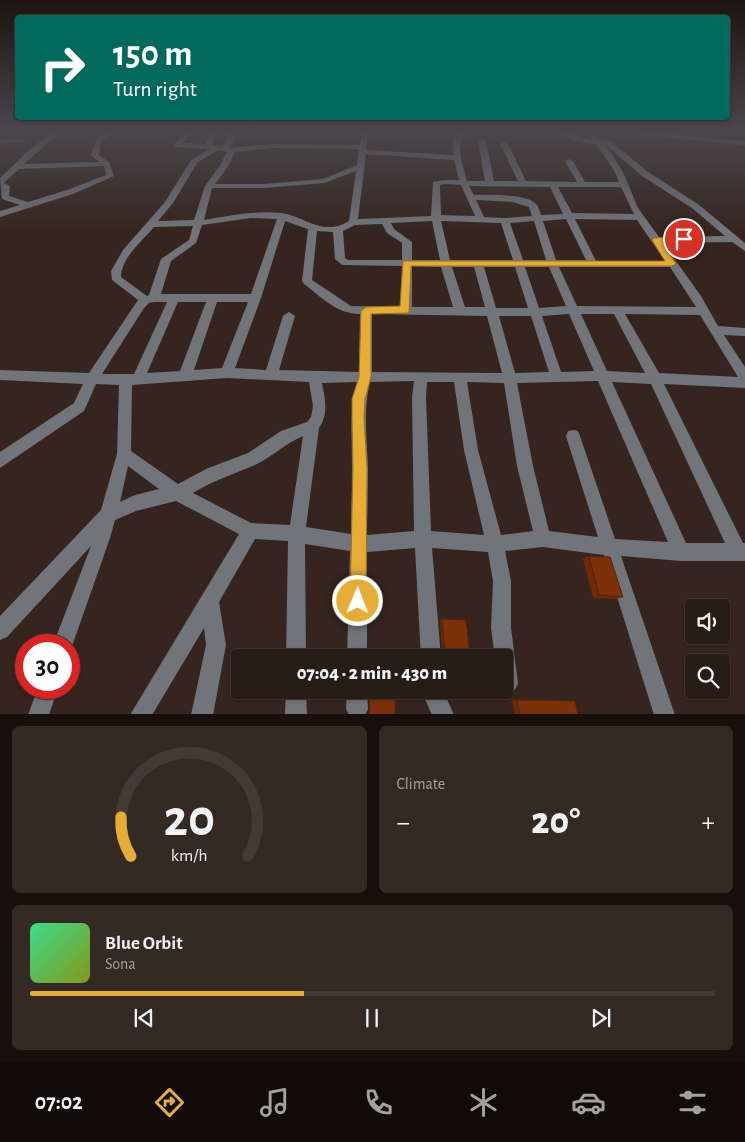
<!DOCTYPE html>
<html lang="en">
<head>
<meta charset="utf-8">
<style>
  body { margin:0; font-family:"Alegreya Sans",sans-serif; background:#342923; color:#f1f3f6; height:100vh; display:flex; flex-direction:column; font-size:19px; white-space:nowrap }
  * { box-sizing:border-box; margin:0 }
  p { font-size:16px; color:#a5a1a1 }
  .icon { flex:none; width:28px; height:28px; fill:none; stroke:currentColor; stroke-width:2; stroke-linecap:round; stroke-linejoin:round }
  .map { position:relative; height:714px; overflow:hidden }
  .side { display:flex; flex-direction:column; gap:12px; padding:12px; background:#160f0c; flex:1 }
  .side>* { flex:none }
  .guide { position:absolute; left:15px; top:15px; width:715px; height:105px; border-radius:5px; box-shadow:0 1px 4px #0004,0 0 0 1px #443a35; background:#00695c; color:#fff; overflow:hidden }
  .fabs { position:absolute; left:685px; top:599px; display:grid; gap:10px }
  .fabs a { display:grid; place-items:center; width:45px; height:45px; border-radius:5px; background:#281c16; box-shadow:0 1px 4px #0004,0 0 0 1px #443a35; font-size:25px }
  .speed { position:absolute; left:15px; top:634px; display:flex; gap:10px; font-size:25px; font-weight:700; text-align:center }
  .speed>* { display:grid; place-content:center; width:65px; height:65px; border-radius:50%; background:#281c16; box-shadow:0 1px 4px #0004,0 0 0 1px #443a35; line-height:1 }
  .speed .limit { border:8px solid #d22; background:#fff; color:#111 }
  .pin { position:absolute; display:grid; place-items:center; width:42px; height:42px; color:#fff; margin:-21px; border:2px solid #fff; border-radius:50%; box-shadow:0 1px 5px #0007 }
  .me { position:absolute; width:55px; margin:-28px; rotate:1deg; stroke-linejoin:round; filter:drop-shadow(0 0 4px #0008) }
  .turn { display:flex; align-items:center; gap:18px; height:105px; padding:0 15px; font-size:22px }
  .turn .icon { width:65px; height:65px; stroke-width:2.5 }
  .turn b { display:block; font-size:35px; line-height:42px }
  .big { font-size:38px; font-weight:800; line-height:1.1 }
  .side .tile { flex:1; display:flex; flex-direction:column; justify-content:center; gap:8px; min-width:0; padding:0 18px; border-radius:8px; background:#342923 }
  .side .dial { align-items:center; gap:0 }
  .dial svg { height:130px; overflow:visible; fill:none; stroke:#443a35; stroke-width:7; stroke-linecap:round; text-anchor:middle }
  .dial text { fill:#f1f3f6; stroke:none }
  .song { display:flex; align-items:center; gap:15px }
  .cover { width:60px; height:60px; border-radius:8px; background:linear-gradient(135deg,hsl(150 70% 55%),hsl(70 70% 35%)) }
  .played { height:5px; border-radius:2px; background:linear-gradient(90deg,#e6ad36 40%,#443a35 40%) }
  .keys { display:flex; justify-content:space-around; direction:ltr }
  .heat { display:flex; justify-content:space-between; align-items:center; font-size:28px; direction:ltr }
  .side .tiles { flex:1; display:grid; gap:12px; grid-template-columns:1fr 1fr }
  .tile:last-child { grid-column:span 2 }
  .trip { position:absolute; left:231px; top:649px; width:282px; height:50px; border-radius:5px; background:#281c16; box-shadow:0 1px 4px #0004,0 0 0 1px #443a35; font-weight:800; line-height:50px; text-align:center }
  .tab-bar { display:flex; height:80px; justify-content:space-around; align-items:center; background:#100b09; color:#a5a1a1 }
  .tab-bar .icon { width:35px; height:35px }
  .tab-bar .on { color:#e6ad36 }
  .tab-bar b { font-size:22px; color:#f1f3f6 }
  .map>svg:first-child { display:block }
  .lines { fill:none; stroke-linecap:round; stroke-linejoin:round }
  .minor { fill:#71747b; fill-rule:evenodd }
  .wall { fill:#6c2a08 }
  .building { fill:#7d3109; stroke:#582206 }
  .route { fill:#e6ad36; stroke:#967023 }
</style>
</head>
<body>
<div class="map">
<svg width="745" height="715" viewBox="0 0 745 715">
  <rect width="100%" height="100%" fill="#35251e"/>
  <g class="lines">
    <path class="minor" d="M54,131h7l-37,33 76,-2 -9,-6c3,-13 7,-25 22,-25l-2,4 -10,7 -2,13 10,7 5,14 -41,18 -73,23v-6l20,-6 -18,-6 -2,-21 28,-27zM104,166l2,9 -39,15 -39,12 -19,-6 1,-10 -6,-3 15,-14z
      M186,131h6l-9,12 22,1 7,-13h6l-6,14 11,1 4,-9v-6h6l2,6 -5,11 43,-4 87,1 2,-14h6l-2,19 88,5 -1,-14 5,-10h7c-10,14 -2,34 2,50h18l-7,-40 4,-2 4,2 8,40h24l-18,-37 4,-2 4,2 18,37 51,1 -12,-21 4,-2 4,2 12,21h34l-4,-10 -18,-27 -24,-4 -16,-10c11,-1 23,7 35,9l-7,-9h7l10,11 -1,-4h6l41,34 50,32 47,39v8l-13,-9 -69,1 38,53 17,30 27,2v8l-21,-1 21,32v21l-81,-4 79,159h2v18h-64l-60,-5 54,159h-21l-50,-160 -61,-8 -38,4 6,30v47l7,55 -3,7 -7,3 -7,-3h4v-32h-10l-4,-30 2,-47 -5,-29 -56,-4 9,110h-20l-6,-110 -48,4v106h-20l3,-107 -45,-7 1,114h-20l2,-117 -33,-2 -36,63 7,43 -13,70h-22l15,-70 -2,-17 -52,87h-22l109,-181 -63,-33 -40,10 -21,9 -5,18 -40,114 -1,-7h-16l38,-99 -84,91 -7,3v-24l101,-106 16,-56 2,-69 -23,-1 -12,27 -84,57v-16l74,-49 9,-19 -83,-4v-10l89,3 49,-73 -26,-20 -1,-9 12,-21 42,-48 26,-42 19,-11 -35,-2 -1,-2zM605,144l37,32 50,32 33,28 -66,1 -21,-29 -15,-36zM273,148l86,1 -2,16 -34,14 -59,5h-49l12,-16 8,-16zM218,150l9,2 -8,15 -14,19 -11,34 -36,1 15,-18 24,-40zM366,154l88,6 5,20h-15l-11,2 -2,34 -73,3zM356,171l-7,50c-27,16 -42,-4 -67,-8 -26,-3 -53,3 -78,7l8,-32h52l60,-5zM444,184l17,1 14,31 -34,-1 -1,-30zM469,186l81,1 13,27 -22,1c-1,-3 -2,-8 -5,-11 -10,-11 -48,-9 -62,-9zM558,187h63l13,27 -62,-1zM476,200l37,2 16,5 3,9 -27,2 -21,-1zM251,218l26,1 -26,75h-90l10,-33 25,-18 6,-18zM566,219l20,41h-30l-13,-39zM575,219l62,1 28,41h-69zM285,221l23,8 -6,52 1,2c18,14 34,31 57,31l-1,58 -80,-2 16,-54 -6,-4 -6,4 -17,54 -31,-2 26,-70zM432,221l8,39h-28v-18l-18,-13 -3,-6zM441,221l60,2 12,37h-63zM534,221l12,39h-23l-13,-37zM382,224l5,9 15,10v17h-54l-3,-2 -2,-27 12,-6zM193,226l-4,14 -28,19 -12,36 -2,1 -26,-19c0,-19 22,-37 33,-50zM317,231l16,1 2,27 7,6 60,1 -2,41 -49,-1 -39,-26zM412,266l29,1 12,40h-41zM452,267h22l11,40h-20zM484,267h31l13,41h-32zM525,267h24l17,39 -27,2zM559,267h111l26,40 -119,-1zM154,302h13l-33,72h-32l42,-66 5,-5zM178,302h28l-26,69 -33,2zM217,302h31l-26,66 -28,2zM372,314l115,2 15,57 -130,-1zM569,314l25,57 -33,1 -19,-56zM581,314h33l31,59 -38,-2zM625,314l75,1 38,62 -79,-4zM499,316h32l18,56 -34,1zM227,378l82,4 4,24 -2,11 -4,5 -26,9 -33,22 -42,16 -28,15 -47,-33 1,-66zM414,381l-2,16 2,134 -47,4c0,-22 1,-45 1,-67 -1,-29 -5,-57 2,-86zM598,381l70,161 -53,-3 -35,-103 -2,-5 -5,-1 -5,1 -2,5 32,101 -49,-6 -16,-65 -16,-83zM357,382c-8,29 -5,57 -5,86 0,22 -1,44 -1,66l-45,-7 13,-99c10,-15 6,-29 3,-45zM427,382h27l10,68 20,85 -53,-4 -5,-134zM467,382l37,1 13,83 16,65 -32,4 -23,-85zM612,382l39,2 74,159h-39zM303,436l-13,89 -39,-2 -58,-30c21,-13 41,-19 64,-29 16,-8 29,-21 46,-28zM128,466l31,23 -24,6 -15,7z
      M327,131h17c-3,3 -14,3 -17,0z
      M619,131h22l104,10v4l-123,-12z
      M22,138l4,2 -1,2 -25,1v-4z
      M38,688h20l-9,27h-21z
      M286,690h20l1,25h-22z
      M347,690h20l1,19 -3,6h-16l-3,-6z
      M423,690h20l11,25h-22l-8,-18z"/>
  </g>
  <path class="wall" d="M589,556l34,41 -7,2 -23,-1 -10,-39z
    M442,619l28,36 -3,1 -24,-2 -3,-33z
    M512,700l56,1 10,14h-63z"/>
  <path class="building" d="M589,556l21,1 13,40 -24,-2z
    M442,619l24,1 4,35 -25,-2z
    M374,690h21v25h-27l2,-5 -1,-19h5z
    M517,700l58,1 3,14h-58z"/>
  <linearGradient id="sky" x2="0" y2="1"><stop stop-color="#1d1410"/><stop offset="0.57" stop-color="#4b464c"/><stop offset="1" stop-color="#4b464c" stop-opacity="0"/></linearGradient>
  <rect width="745" height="231" fill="url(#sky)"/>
  <path class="route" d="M684,236l4,3 -1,1 -24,2 13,22 -4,2h-261l-2,47 -38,1v63l-6,22 -1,18 3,51 -1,133 -2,6 -6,2 -6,-2 -2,-6 3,-133 -1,-51v-18l7,-22 2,-66 5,-4 34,-1 3,-45h262l-13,-21 2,-2z"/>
</svg>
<div class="fabs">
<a><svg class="icon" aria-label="sound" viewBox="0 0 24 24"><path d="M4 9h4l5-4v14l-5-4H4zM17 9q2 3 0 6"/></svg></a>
<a><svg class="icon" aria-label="search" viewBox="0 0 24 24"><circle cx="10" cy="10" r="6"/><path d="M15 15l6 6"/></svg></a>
</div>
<div class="speed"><div class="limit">30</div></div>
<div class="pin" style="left:684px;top:239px;background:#d93025"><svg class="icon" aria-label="arrive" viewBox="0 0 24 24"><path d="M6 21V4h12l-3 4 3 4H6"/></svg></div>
<svg class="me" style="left:358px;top:601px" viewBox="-20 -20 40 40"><circle r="17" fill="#e6ad36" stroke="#fff" stroke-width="3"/><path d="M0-11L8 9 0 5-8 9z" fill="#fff"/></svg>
<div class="trip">07:04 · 2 min · 430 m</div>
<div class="guide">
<div class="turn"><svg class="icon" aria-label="right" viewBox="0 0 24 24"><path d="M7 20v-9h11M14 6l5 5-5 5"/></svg><div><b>150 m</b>Turn right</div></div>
</div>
</div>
<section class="side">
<div class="tiles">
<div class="tile dial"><svg viewBox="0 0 100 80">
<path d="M14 69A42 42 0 1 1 86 69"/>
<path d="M14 69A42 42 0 0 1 8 45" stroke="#e6ad36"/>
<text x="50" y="56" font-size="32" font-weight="700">20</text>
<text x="50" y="72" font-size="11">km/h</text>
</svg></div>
<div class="tile"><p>Climate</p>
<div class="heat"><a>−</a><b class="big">20°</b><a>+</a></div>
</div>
<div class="tile">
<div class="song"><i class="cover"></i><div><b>Blue Orbit</b><p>Sona</p></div></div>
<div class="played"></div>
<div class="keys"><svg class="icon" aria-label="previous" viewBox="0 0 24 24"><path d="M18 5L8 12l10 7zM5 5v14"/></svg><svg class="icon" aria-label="pause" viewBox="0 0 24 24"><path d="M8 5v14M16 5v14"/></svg><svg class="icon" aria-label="next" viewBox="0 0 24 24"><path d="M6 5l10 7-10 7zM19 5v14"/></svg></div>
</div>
</div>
</section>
<nav class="tab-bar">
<b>07:02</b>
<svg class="icon on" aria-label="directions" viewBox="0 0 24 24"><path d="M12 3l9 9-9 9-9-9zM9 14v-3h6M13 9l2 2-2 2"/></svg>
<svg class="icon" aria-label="music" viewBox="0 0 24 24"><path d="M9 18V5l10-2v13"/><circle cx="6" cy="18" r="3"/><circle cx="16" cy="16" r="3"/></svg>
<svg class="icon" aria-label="phone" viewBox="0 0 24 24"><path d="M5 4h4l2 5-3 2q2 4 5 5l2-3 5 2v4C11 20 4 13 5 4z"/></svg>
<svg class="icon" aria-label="climate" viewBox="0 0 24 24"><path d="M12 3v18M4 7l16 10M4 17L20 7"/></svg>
<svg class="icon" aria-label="car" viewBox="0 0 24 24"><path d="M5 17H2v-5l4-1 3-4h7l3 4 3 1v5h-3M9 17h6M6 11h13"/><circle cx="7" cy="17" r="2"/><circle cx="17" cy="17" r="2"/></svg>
<svg class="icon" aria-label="filters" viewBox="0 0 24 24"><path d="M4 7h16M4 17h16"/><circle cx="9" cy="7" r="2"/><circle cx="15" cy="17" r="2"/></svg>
</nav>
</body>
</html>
